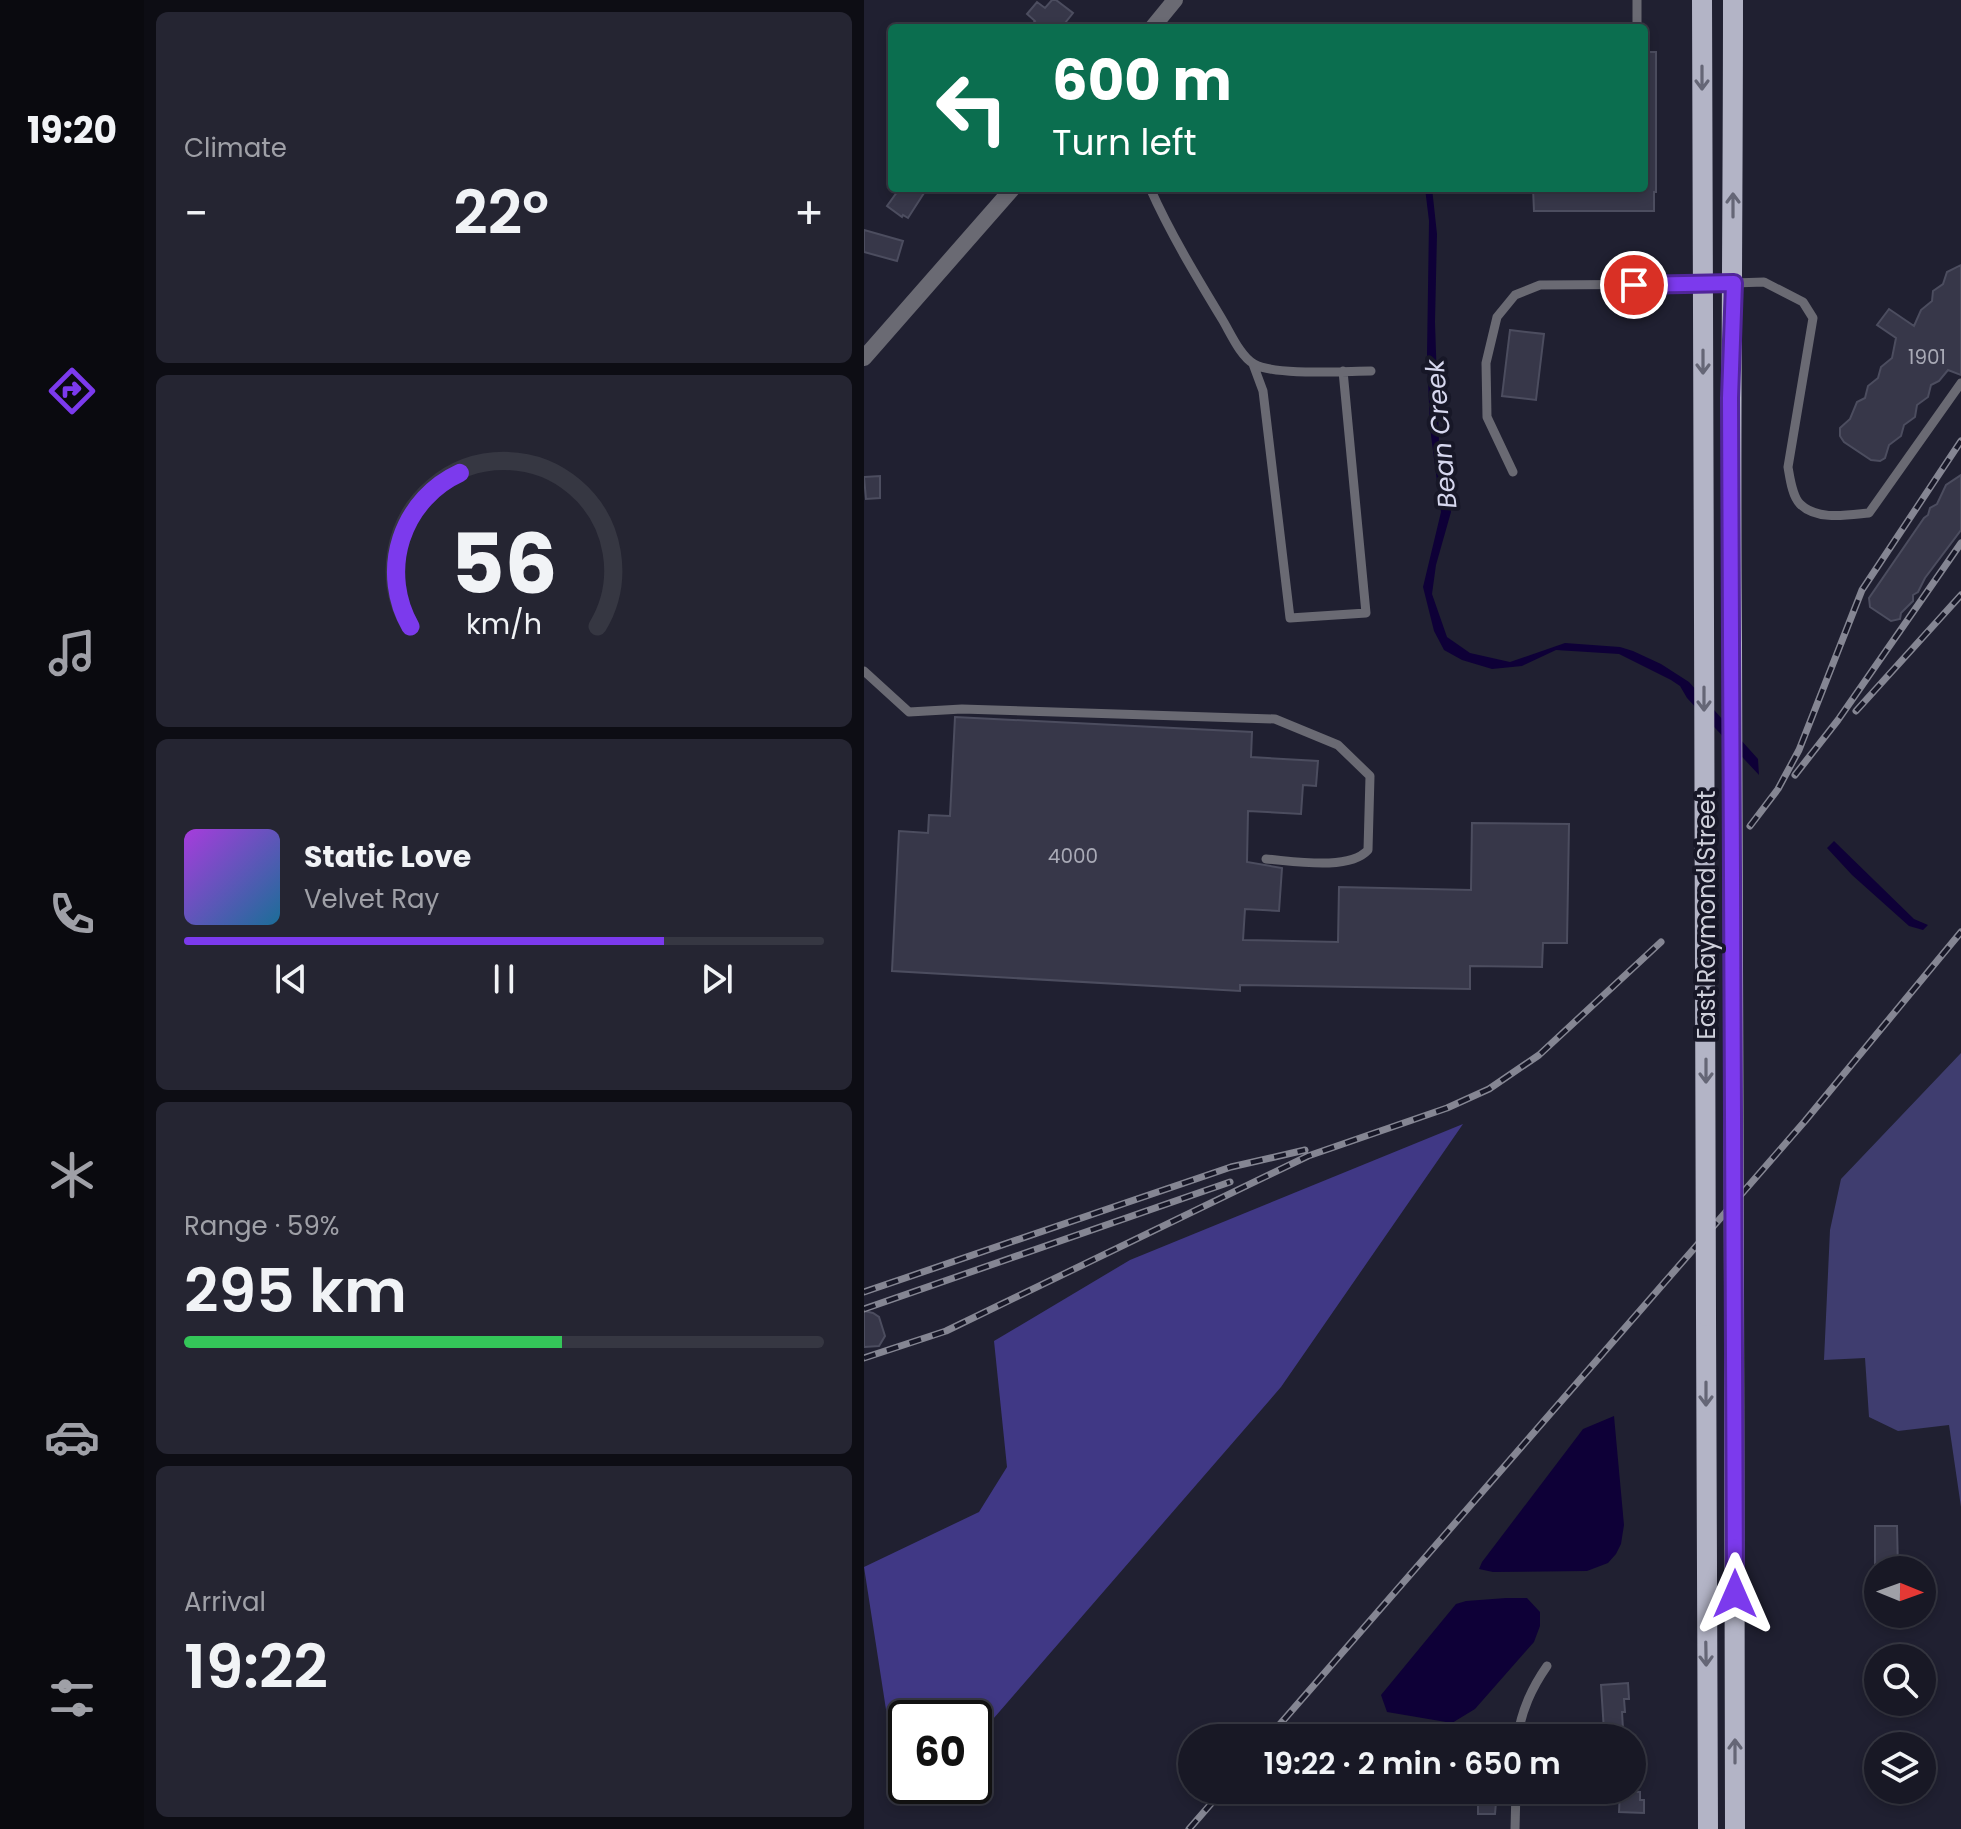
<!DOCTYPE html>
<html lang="en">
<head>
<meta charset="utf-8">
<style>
  body { margin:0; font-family:Poppins,sans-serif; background:#252532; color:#f1f3f6; height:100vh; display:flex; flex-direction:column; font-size:30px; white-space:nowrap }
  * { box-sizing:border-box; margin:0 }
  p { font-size:26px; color:#9fa0a7 }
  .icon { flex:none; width:44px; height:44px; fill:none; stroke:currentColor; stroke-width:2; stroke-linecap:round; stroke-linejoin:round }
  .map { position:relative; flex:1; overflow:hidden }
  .drawer { display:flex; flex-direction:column; gap:12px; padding:12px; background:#0d0d14; width:720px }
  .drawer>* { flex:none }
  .hud { position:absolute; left:24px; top:24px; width:760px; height:168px; border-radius:8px; box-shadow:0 4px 12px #0003,0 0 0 2px #363742; background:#0b6e4f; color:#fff; overflow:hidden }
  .needle { width:52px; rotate:91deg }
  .buttons { position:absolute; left:1000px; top:1556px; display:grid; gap:16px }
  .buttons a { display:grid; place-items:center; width:72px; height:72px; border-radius:50%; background:#181825; box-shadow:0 4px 12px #0003,0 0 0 2px #363742; font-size:40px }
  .speed { position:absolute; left:24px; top:1700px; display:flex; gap:16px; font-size:40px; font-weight:700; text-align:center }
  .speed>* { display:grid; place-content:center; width:104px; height:104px; border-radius:50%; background:#181825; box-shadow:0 4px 12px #0003,0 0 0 2px #363742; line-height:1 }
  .speed .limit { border:4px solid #111; border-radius:12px; background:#fff; color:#111 }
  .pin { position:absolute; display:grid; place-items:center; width:68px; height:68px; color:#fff; margin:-34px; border:4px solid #fff; border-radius:50%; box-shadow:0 2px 8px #0007 }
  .me { position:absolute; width:88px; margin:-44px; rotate:0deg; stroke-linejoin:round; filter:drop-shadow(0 0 6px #0008) }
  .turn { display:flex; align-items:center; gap:28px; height:168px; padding:0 32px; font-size:36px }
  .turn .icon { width:104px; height:104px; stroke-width:2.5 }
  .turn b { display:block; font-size:56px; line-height:68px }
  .big { font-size:60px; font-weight:600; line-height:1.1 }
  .drawer .tile { flex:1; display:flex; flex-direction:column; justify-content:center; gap:12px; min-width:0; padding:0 28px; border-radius:12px; background:#252532 }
  .drawer .dial { align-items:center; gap:0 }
  .dial svg { height:208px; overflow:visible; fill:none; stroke:#363742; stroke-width:7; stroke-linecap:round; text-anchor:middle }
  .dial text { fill:#f1f3f6; stroke:none }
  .song { display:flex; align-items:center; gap:24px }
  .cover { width:96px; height:96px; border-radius:12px; background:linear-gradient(135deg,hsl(280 70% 55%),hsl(200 70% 35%)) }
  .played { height:8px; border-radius:4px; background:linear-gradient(90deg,#7c3aed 75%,#363742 75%) }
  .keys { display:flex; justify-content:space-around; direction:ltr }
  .heat { display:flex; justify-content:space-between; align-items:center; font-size:44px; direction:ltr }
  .charge { height:12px; border-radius:6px; background:linear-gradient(90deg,#34c759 59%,#363742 0) }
  .trip { position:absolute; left:314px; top:1724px; width:468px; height:80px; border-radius:40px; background:#181825; box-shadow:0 4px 12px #0003,0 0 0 2px #363742; font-weight:600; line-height:80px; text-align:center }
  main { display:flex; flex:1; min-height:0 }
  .tab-bar { display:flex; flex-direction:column; width:144px; justify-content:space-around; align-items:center; background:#0a0a0f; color:#9fa0a7 }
  .tab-bar .icon { width:56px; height:56px }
  .tab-bar .active { color:#7c3aed }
  .tab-bar b { font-size:36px; color:#f1f3f6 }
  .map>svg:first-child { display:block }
  .green { fill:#3f3d6f }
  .forest { fill:#403885 }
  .water { fill:#0e0037 }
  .building { fill:#373749; stroke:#4c4d5f; stroke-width:2 }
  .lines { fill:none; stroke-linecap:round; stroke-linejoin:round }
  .service { stroke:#6a6a73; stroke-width:9 }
  .tertiary { stroke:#6a6a73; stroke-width:16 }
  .primary { stroke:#b3b4c6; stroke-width:20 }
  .rail-casing { stroke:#858693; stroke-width:7 }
  .rail { stroke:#171727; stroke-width:4; stroke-dasharray:12; stroke-linecap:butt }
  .primary-bridge { stroke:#b3b4c6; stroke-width:20 }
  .oneway { stroke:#656676 }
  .route-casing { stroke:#51269a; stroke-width:20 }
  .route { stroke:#7c3aed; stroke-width:14 }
  .labels { text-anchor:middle; stroke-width:8; stroke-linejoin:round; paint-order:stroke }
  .number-label { font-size:20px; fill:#a9aab6 }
  .street-label { font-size:24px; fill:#cfd0db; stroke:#171727 }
  .water-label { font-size:26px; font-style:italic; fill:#d6d7ee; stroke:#171727 }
</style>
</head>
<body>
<main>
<nav class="tab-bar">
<b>19:20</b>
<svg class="icon active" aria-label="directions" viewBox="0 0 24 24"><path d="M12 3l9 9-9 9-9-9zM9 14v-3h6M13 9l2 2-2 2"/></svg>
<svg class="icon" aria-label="music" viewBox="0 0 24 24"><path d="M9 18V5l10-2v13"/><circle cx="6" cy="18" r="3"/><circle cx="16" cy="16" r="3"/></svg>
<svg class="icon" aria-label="phone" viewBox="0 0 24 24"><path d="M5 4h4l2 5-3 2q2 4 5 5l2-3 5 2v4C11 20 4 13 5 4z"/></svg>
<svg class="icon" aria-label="climate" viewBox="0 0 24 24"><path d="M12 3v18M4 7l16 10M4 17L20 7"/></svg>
<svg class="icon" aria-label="car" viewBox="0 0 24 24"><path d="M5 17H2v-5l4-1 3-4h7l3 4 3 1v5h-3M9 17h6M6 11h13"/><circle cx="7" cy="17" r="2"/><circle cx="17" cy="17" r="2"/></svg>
<svg class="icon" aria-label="filters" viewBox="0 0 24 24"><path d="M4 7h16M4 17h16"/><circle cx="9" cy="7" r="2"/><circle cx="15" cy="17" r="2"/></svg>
</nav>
<section class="drawer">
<div class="tile"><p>Climate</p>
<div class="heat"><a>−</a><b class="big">22°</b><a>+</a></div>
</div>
<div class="tile dial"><svg viewBox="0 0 100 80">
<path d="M14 69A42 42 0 1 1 86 69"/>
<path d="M14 69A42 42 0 0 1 33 10" stroke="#7c3aed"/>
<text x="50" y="56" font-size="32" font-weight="700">56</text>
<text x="50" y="72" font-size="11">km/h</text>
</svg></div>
<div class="tile">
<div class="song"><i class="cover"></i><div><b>Static Love</b><p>Velvet Ray</p></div></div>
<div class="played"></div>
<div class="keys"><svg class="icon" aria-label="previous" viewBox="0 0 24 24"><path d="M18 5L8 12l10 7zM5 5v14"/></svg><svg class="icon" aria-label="pause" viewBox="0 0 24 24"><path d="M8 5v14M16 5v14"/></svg><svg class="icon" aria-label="next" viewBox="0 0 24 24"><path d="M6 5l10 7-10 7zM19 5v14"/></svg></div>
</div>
<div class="tile"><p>Range · 59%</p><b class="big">295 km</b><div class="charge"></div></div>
<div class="tile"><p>Arrival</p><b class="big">19:22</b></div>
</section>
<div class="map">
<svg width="1097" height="1829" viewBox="0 0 1097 1829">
  <rect width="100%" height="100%" fill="#202031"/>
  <path class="green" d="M1097,1053v454l-12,-82 -51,6 -29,-14 -4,-59 -41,2 6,-130 11,-51z"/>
  <path class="forest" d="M599,1124l-182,263 -307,354v-23h-68v39l-17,-28 -25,-162 115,-55 28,-45 -13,-126 136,-81z"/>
  <path class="water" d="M561,188h7l5,46 -2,88 4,121 12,69 -15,53 -4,29 15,43 23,16 40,9 55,-19 55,4 13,4 28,13 28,18 69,77 1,16 -72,-77 -7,-12 -9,-6 -52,-26 -63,-4 -34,16 -30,3 -30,-9 -18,-10 -10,-19 -11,-44 18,-75 -11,-84 -3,-73 2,-134z
    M970,841l80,78 14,6 -5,5 -14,-4 -57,-51 -25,-27z
    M750,1416l10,109 -3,19 -5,10 -8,9 -21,8 -94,1 -14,-3 3,-7 101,-133z
    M642,1598h21l13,14v14l-6,16 -59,67 -23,14 -65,-11 -6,-17 75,-91 10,-3z"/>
  <path class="building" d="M188,0h4l17,13 -12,15h-32l6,-7 -8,-7 10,-12 8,6z
    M780,52h12v140h-2v19h-120l-1,-23h111z
    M36,188h17l7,5 -16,25 -5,-3 -1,2 -15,-11z
    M0,230l39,11 -6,20 -33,-9z
    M1097,265v110l-13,-5 -9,11 -8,4 -3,12 -11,8 -2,12 -11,8 -3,11 -12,9 -4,13 -5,3 -9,-1 -27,-18 -4,-6v-8l10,-9 7,-17 8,-4 3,-12 10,-8 3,-11 11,-9 4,-20 -19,-13 12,-16 25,17 7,-16 11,-9 1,-10 10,-7 4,-12z
    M646,330l34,4 -8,66 -34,-4z
    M1097,475v55l-36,48 -7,14 -5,3v6l-12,12 -1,6 -9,2 -21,-14 -1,-9 55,-80 4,-3 2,-7 7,-4 9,-19z
    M16,476v22l-14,1 -2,-22z
    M91,717l297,15 -1,25 67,4 -2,25 -13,-1 -2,29 -53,-3 -1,51 35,6 -3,43 -34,-2 -2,31 95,2 1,-55 132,3 1,-67 97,1 -2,119h-24l-1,24 -72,-1v23l-230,-4v6l-348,-20 7,-140 29,2 1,-18 21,1z
    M0,1311l9,2 6,4 6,19 -6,10 -15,1z
    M1011,1526h22l1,44h-23z
    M764,1683l1,16h-5l1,13h-3l1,17 -19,2 -3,-46z
    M614,1790h19l-2,24h-17z
    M756,1791l20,1v8h4v13l-25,-1z"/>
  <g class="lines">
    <path class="service" d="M773,28v-28
      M286,188c20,45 46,88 72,131 8,13 18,37 32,45 21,12 91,7 117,7
      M870,283l30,-1 39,20 10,16 -25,149c2,11 4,29 12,37 17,17 48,11 69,9l92,-130
      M389,364l10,27 27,227 76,-5 -23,-242
      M649,472l-26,-55 -1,-54 11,-46 18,-22 25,-10 162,-1
      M0,671l45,41 53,-3 313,10 63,26 32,31 -2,74c-19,21 -75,11 -102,9
      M653,1738c5,-28 14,-49 30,-72
      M651,1829l1,-39"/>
    <path class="tertiary" d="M288,28l23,-28
      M0,358l149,-170"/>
    <path class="primary" d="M838,0l2,621
      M868,645c-2,-215 1,-430 1,-645
      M870,1286l1,543
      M842,1316l2,513"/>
    <defs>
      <path id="rail" d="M992,711l105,-116
        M931,775l43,-55 123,-177
        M886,826l28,-37 21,-39 63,-160 99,-149
        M0,1292l367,-125 74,-17
        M0,1309l366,-127
        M0,1358l82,-27 362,-175 139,-48 42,-19 50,-34 122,-113
        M404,1738l537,-617 156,-189
        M325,1829l34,-39"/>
    </defs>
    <use href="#rail" class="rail-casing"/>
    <use href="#rail" class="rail"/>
    <path class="primary-bridge" d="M840,621l2,695
      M868,645l2,641"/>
  </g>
  <defs><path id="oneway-shaft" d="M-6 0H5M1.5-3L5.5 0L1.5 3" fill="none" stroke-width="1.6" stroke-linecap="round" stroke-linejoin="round" transform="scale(2)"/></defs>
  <g class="oneway">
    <use href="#oneway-shaft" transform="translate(838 78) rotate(90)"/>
    <use href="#oneway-shaft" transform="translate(869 205) rotate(-90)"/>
    <use href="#oneway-shaft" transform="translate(839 362) rotate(90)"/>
    <use href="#oneway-shaft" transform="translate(840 699) rotate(90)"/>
    <use href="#oneway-shaft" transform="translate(842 1071) rotate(90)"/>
    <use href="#oneway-shaft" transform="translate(842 1394) rotate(90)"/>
    <use href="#oneway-shaft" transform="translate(842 1654) rotate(89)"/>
    <use href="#oneway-shaft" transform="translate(871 1751) rotate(-90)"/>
  </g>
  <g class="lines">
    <defs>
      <path id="route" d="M770,285l100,-2 -4,115 5,1196"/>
    </defs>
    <use href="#route" class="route-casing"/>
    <use href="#route" class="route"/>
  </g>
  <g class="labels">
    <g class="number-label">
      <text x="1063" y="364">1901</text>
      <text x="209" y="863">4000</text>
    </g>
    <g class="street-label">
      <text transform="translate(843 915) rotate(-90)" y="8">East Raymond Street</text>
    </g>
    <g class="water-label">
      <text transform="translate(577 434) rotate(-95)" y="9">Bean Creek</text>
    </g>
  </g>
</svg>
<div class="buttons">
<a><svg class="needle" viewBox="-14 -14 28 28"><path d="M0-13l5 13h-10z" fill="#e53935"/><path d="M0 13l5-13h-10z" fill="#9fa0a7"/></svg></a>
<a><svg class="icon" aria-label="search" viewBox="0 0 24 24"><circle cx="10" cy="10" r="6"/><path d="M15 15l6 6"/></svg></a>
<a><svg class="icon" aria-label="layers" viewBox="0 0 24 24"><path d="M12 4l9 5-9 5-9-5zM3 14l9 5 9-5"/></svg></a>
</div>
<div class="speed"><div class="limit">60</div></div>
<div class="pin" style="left:770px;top:285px;background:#d93025"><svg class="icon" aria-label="arrive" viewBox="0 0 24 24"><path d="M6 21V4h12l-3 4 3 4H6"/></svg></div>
<svg class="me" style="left:871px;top:1594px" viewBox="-20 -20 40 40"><path d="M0-17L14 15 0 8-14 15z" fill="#7c3aed" stroke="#fff" stroke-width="4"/></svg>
<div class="trip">19:22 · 2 min · 650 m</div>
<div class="hud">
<div class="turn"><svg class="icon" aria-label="left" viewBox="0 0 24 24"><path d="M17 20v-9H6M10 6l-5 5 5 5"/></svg><div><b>600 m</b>Turn left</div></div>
</div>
</div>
</main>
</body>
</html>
